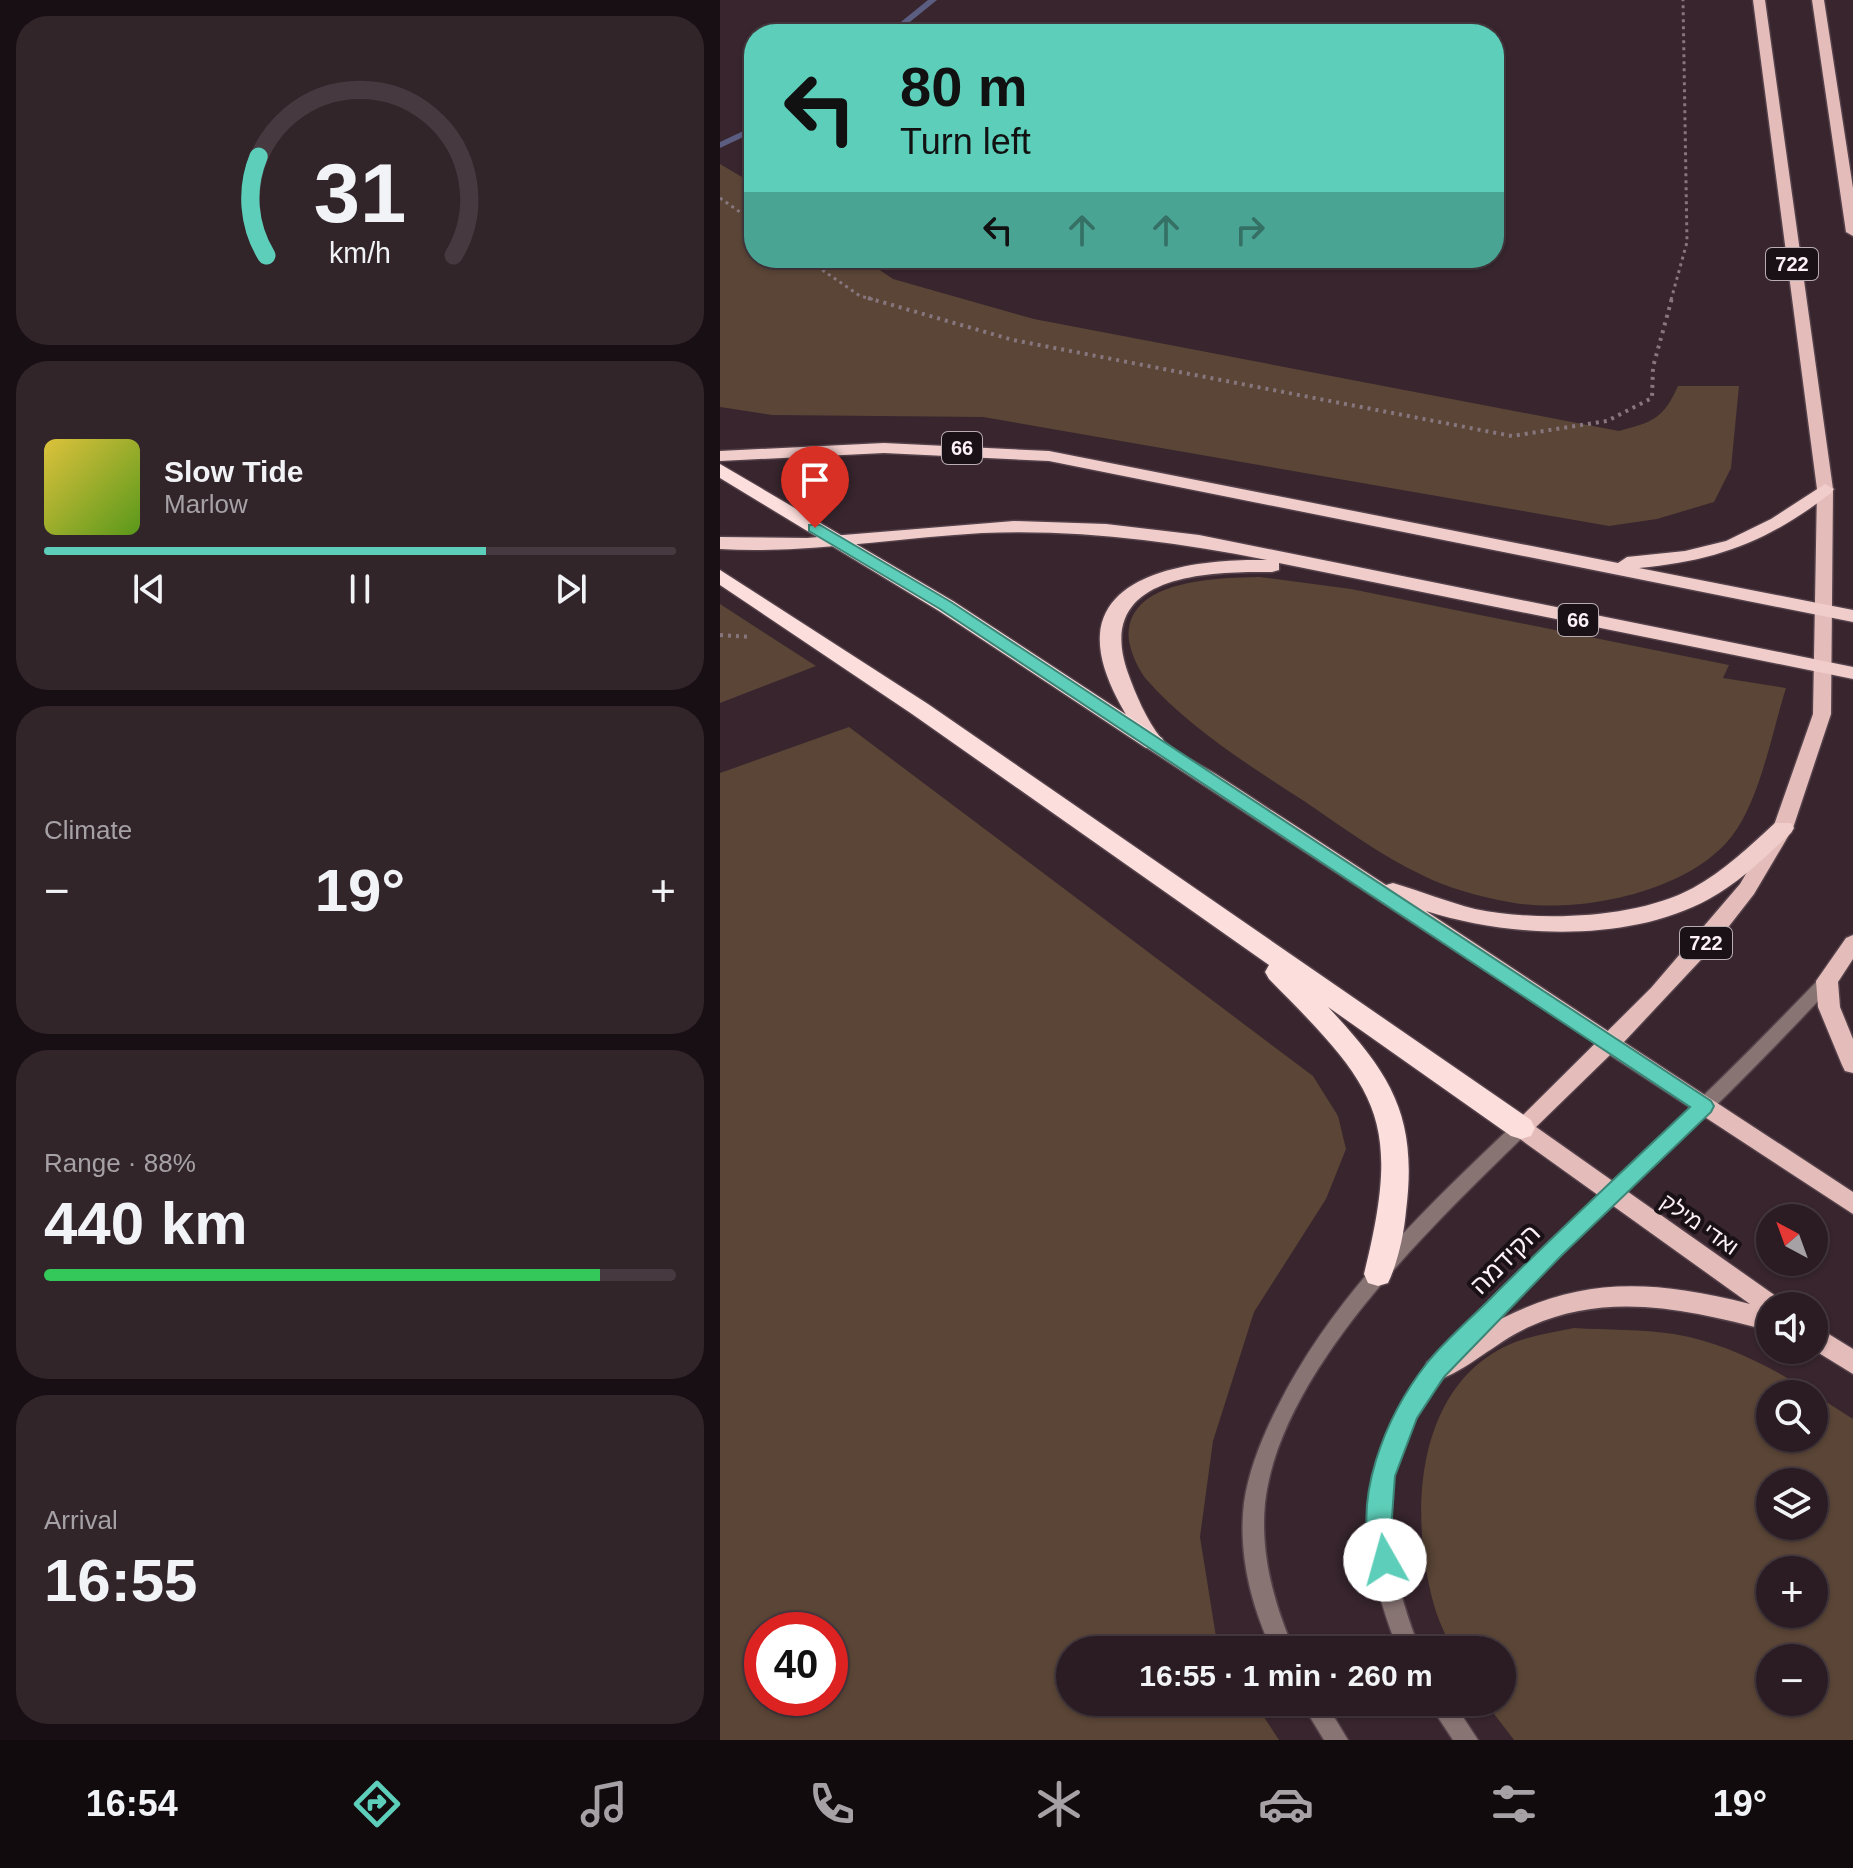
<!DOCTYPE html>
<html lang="en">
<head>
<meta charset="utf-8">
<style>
  body { margin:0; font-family:Helvetica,"Noto Sans Hebrew",sans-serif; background:#32252a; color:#f1f3f6; height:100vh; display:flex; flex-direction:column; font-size:30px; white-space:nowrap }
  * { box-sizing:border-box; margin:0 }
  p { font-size:26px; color:#a5a1a5 }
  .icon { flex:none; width:44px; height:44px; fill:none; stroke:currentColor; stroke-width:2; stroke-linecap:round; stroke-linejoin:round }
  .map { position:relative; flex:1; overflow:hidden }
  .details { display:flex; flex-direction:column; gap:16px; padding:16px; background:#170f13; width:720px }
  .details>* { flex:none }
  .top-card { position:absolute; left:24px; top:24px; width:760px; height:244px; border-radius:32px; box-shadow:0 2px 6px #0004,0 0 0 2px #463a40; background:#5dceb9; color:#111; overflow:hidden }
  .needle { width:52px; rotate:319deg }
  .tools { position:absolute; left:1036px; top:1204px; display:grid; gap:16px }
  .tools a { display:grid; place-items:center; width:72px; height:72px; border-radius:50%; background:#2a1c22; box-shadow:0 2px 6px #0004,0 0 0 2px #463a40; font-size:40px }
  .speed { position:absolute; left:24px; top:1612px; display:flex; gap:16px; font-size:40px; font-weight:700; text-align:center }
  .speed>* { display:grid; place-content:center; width:104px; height:104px; border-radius:50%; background:#2a1c22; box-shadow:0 2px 6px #0004,0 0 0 2px #463a40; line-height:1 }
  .speed .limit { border:12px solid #d22; background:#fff; color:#111 }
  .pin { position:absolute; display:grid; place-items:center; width:68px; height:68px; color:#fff; margin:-82px -34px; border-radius:50% 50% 50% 0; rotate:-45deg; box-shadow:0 0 8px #0007 }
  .pin .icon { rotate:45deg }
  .me { position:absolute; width:88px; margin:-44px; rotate:353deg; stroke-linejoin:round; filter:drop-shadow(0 0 6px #0008) }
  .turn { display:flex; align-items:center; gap:28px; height:168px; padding:0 24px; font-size:36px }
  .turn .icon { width:104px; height:104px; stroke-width:2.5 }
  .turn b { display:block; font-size:56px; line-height:68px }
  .lanes { display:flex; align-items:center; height:76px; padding:0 24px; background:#0003; justify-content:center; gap:40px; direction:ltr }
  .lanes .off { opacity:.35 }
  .big { font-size:60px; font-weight:700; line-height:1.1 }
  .details .tile { flex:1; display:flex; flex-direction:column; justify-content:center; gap:12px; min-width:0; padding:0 28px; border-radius:32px; background:#32252a }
  .details .dial { align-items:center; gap:0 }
  .dial svg { height:208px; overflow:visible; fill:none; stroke:#463a40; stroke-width:7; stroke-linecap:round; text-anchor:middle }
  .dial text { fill:#f1f3f6; stroke:none }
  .song { display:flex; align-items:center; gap:24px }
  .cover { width:96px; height:96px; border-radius:12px; background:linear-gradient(135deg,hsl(50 70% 55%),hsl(90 70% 35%)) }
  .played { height:8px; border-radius:4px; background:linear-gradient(90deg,#5dceb9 70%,#463a40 70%) }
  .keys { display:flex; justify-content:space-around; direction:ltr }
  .heat { display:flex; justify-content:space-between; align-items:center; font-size:44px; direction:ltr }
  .charge { height:12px; border-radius:6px; background:linear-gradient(90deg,#34c759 88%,#463a40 0) }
  .trip { position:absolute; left:336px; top:1636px; width:460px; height:80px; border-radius:40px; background:#2a1c22; box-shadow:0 2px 6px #0004,0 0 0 2px #463a40; font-weight:700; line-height:80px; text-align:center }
  .menu { display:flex; height:128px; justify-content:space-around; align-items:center; background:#110b0e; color:#a5a1a5 }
  .menu .icon { width:56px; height:56px }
  .menu .on { color:#5dceb9 }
  .menu b { font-size:36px; color:#f1f3f6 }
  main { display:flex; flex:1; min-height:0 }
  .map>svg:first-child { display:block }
  .green { fill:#5a4536; fill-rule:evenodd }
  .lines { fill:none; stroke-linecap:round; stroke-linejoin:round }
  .stream { fill:#5b5e80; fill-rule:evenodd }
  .tertiary-casing { stroke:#54414a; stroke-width:3 }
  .primary-casing { stroke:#54414a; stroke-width:3 }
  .trunk-casing { stroke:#54414a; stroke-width:3 }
  .motorway-casing { stroke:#54414a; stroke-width:3 }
  .path-far1 { stroke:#87767e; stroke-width:3; stroke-dasharray:3 4; stroke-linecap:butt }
  .path { stroke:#87767e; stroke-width:4; stroke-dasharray:3 5; stroke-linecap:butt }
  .tertiary { fill:#877473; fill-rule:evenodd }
  .primary { fill:#e4bcba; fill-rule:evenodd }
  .trunk { fill:#f0cdcb; fill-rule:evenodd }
  .motorway { fill:#fcdedc; fill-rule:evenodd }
  .route { fill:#5dceb9; stroke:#3c8678; stroke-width:2 }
  .labels { text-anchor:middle; stroke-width:8; stroke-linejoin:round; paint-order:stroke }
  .shield { fill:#191115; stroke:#b9adb2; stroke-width:2 }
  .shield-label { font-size:20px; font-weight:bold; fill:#fdf0f6 }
  .street-label { font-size:22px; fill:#fdf0f6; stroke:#191115 }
  .near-street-label { font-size:26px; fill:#fdf0f6; stroke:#191115 }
</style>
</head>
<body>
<main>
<section class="details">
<div class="tile dial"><svg viewBox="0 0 100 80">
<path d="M14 69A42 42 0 1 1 86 69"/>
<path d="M14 69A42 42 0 0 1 11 31" stroke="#5dceb9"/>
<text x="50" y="56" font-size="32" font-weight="700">31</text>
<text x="50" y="72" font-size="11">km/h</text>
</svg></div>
<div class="tile">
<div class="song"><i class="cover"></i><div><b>Slow Tide</b><p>Marlow</p></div></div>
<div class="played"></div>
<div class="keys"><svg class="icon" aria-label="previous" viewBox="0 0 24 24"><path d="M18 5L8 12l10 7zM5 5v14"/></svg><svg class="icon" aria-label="pause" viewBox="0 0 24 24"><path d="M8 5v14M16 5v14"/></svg><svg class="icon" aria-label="next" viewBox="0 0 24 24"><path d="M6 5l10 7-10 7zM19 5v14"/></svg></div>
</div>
<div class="tile"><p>Climate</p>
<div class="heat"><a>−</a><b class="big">19°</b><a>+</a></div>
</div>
<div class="tile"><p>Range · 88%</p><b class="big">440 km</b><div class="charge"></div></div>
<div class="tile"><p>Arrival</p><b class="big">16:55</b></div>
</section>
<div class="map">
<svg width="1133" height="1740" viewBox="0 0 1133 1740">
  <rect width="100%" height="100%" fill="#38252e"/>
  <path class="green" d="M0,164l34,20v74h108l31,21 141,40 585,112c34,-9 44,-12 59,-45h61l-8,82 -17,34 -57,17 -48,7 -626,-109 -211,-2 -52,-8z
    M540,577l91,12 378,76 -6,13 63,10c-14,44 -26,112 -54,148 -44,57 -156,79 -223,66 -28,-5 -62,-14 -87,-27 -42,-20 -80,-48 -118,-74 -54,-35 -115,-73 -158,-122 -9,-12 -20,-35 -17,-51 8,-50 93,-50 131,-51z
    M0,604l96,62 -96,37z
    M129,727l464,349 25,40 8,33 -20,50 -72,113 -41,129 -13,96 17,106 4,7h-151v52h184l25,38h-559v-967zM110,1630v68h-68v-68z
    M854,1328c33,2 68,1 100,6 66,11 124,49 179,85v321h-339l-29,-38h17v-52h-50c-6,-15 -14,-30 -18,-45 -24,-85 -21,-212 70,-258 22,-11 46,-14 70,-19zM1050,1394h44v44h-44zM1094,1482v44h-44v-44zM1094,1570v44h-44v-44zM1050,1658h44v44h-44z"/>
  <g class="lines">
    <path class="stream" d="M208,0h9l-42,34h-9z
      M34,126v6l-34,16v-6z"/>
    <defs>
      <path id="tertiary" d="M1107,975l6,2 2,4 -2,4c-51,55 -103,108 -158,160 -48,46 -96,92 -143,139 -54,54 -119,112 -138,189 -14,59 5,122 26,177h-22c-21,-55 -40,-119 -24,-178 21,-83 89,-145 148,-203 46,-46 93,-90 140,-134 55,-51 107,-104 159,-158z
        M801,1121l6,2 3,5 -3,5c-92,90 -247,236 -262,370 -5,51 9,101 29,147h-22c-21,-45 -34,-97 -28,-147 5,-34 19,-68 34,-97 56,-112 148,-198 237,-283z
        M581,1702h24l23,38h-24z
        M708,1702h25l25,38h-25z"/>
      <path id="primary" d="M1033,0h12l68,489 -2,225 -38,114 -39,66 -42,54 -88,94 229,150v22l-243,-159 -74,72 244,172 3,7h-13v25c-80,-21 -160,-40 -239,-5 -33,14 -61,43 -95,55l-9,-3 -3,-8 3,-8c118,-77 184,-93 323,-58l-237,-170 -3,-6 141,-140 89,-104 33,-56 40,-114 4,-225z
        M1092,0h12l29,188v48l-7,-4z
        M1133,935v24l-15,23 2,25 13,32v34l-8,-2 -3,-6 -24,-58 -2,-26 30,-43z
        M1094,1325l39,24v25l-39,-24z"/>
      <path id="trunk" d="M164,443l165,8 569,112 9,-6 58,-6 41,-10 45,-22 54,-35 9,5 -3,4c-62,48 -114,68 -192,75l214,42v12l-804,-161 -165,-8 -164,8v-10z
        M294,521l92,3 93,11 654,132v12l-574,-116v7l-7,2c-67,-1 -179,3 -144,101 7,20 19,48 33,65 15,16 43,28 61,40 55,36 109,71 164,107l7,-2c28,8 54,19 82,26 63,13 161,10 218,-21 31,-17 57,-42 82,-65h16l3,5 -3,5c-26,24 -51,49 -82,66 -80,44 -198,39 -283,12l191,126 4,6 -4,6 -8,3 -462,-304c-20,-31 -50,-75 -47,-114 6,-69 115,-75 167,-74 -95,-19 -189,-31 -285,-27 -88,5 -174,21 -262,16v-12l87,1z"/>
      <path id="motorway" d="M0,464l233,137 209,137 3,5 -3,5h-16l-207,-137 -219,-133z
        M0,570l208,134 603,416 4,8 -4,8 -10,3 -10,-3 -183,-129c63,67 90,109 78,204 -2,23 -8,51 -18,72l-10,3 -10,-3 -4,-9c39,-157 14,-185 -95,-295l-4,-7 4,-7 -357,-251 -192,-129z"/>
    </defs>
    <use href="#tertiary" class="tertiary-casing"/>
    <use href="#primary" class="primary-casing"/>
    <use href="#trunk" class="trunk-casing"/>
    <use href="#motorway" class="motorway-casing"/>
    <path class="path-far1" d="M0,198l34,24
      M85,258l55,38 15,4
      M951,300l16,-58 -4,-242"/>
    <path class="path" d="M148,298l145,42 499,96 95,-15 45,-23 1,-31 19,-69
      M0,635l31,2"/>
    <use href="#tertiary" class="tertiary"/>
    <use href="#primary" class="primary"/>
    <use href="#trunk" class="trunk"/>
    <use href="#motorway" class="motorway"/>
  </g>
  <path class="route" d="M89,525h11l131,77 760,499 3,5 -3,6 -149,143 -118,122 -27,41 -22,58 -3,41 5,43 -3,8 -9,3 -9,-3c-28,-65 11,-154 51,-205 20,-25 47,-47 69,-70 63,-63 129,-124 194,-186l-750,-498 -131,-78z"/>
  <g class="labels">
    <g class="shield">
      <rect x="1046" y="248" width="52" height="32" rx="6"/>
      <rect x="222" y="432" width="40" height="32" rx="6"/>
      <rect x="838" y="604" width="40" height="32" rx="6"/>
      <rect x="960" y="927" width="52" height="32" rx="6"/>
    </g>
    <g class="shield-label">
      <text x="1072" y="271">722</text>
      <text x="242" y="455">66</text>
      <text x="858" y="627">66</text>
      <text x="986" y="950">722</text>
    </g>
    <g class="street-label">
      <text transform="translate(980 1224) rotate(35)" y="8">ואדי מילק</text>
    </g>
    <g class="near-street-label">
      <text transform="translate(785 1259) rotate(-45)" y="9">הקידמה</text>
    </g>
  </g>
</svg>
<div class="tools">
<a><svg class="needle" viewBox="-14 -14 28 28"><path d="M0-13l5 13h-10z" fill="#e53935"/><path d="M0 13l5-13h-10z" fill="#a5a1a5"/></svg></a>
<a><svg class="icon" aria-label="sound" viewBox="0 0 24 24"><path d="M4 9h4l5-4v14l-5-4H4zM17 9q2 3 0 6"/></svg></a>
<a><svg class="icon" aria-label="search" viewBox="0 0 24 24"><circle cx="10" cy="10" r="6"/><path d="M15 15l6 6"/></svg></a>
<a><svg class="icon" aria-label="layers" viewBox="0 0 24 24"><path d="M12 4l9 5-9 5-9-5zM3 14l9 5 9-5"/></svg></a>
<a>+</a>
<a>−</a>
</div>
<div class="speed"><div class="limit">40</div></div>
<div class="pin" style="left:95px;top:528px;background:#d93025"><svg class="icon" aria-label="arrive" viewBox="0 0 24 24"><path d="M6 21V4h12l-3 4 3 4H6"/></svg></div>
<svg class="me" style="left:665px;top:1560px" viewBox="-20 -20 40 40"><circle r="19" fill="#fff"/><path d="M0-13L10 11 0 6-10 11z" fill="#5dceb9"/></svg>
<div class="trip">16:55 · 1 min · 260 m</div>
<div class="top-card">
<div class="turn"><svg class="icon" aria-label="left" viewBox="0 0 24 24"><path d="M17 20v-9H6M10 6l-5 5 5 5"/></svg><div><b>80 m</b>Turn left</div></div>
<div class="lanes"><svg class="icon" aria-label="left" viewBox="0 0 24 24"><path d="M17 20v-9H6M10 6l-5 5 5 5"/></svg><svg class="icon off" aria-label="ahead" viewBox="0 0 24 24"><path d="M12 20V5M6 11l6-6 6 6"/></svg><svg class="icon off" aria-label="ahead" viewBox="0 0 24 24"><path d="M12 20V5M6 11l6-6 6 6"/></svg><svg class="icon off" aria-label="right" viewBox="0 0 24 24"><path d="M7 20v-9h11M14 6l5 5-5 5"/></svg></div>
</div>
</div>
</main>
<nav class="menu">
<b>16:54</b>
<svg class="icon on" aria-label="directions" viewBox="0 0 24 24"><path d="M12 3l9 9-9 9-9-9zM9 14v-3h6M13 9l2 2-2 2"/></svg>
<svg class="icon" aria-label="music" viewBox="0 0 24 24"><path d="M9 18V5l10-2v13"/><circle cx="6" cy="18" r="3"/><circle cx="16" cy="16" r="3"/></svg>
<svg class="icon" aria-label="phone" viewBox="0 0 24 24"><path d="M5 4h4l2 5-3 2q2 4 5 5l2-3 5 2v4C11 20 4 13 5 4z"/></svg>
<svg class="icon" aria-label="climate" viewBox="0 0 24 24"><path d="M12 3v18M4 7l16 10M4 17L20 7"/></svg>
<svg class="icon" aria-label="car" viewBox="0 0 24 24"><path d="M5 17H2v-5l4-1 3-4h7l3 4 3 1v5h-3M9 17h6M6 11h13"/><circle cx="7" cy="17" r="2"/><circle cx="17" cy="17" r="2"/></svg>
<svg class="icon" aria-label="filters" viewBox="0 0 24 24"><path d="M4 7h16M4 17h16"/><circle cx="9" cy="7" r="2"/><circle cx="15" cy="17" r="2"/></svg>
<b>19°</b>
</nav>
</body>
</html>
